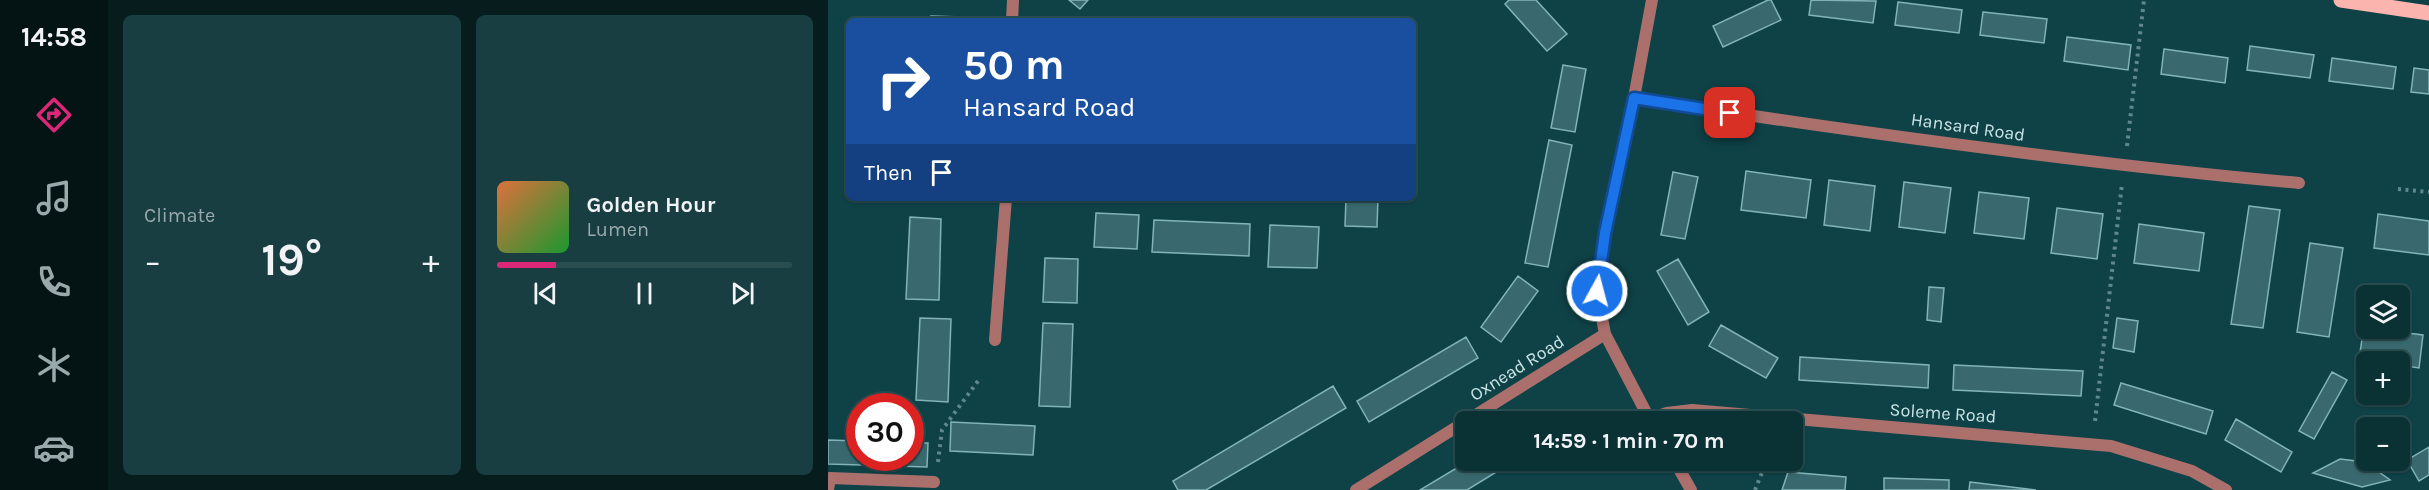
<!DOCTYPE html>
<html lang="en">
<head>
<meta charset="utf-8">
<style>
  body { margin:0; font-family:Karla,sans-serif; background:#183e41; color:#f1f3f6; height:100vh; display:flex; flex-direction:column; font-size:22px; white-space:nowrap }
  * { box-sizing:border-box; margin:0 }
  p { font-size:20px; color:#99aaad }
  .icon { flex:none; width:33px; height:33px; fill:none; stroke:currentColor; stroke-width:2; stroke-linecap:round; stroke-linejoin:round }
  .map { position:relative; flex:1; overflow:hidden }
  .panel { display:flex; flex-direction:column; gap:15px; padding:15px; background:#061c1d; width:720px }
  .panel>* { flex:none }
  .top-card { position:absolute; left:18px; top:18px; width:570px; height:183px; border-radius:9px; box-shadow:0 2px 4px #0004,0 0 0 2px #2a4d50; background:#1a4fa0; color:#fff; overflow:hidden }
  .buttons { position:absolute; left:1528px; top:285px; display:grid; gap:12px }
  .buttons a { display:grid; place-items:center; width:54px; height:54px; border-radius:9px; background:#0a3235; box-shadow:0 2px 4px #0004,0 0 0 2px #2a4d50; font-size:30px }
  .speed { position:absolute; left:18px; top:393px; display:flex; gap:12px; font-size:30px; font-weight:700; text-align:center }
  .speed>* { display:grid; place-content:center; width:78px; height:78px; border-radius:50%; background:#0a3235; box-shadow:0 2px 4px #0004,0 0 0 2px #2a4d50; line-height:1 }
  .speed .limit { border:9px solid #d22; background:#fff; color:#111 }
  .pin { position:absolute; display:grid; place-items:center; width:51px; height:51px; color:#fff; margin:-26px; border-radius:12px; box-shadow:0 3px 9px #0006 }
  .me { position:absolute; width:66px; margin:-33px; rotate:7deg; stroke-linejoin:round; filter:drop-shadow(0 0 4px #0008) }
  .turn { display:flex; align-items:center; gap:21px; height:126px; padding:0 18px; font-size:27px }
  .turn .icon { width:78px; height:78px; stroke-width:2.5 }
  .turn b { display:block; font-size:42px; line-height:51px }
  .then { display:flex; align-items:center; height:57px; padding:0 18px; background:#0003; gap:12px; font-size:22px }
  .big { font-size:45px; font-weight:700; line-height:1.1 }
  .panel .widget { flex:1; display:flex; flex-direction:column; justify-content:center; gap:9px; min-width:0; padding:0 21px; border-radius:9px; background:#183e41 }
  .song { display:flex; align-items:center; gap:18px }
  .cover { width:72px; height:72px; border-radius:9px; background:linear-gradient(135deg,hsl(20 70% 55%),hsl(130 70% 35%)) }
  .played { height:6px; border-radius:3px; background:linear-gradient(90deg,#db2777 20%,#2a4d50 20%) }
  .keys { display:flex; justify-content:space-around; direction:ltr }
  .heat { display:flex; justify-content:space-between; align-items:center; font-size:33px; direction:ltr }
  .panel .tiles { flex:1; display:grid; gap:15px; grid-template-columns:repeat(2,1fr) }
  .trip { position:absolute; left:627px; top:411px; width:348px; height:60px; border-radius:9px; background:#0a3235; box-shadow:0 2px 4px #0004,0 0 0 2px #2a4d50; font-weight:700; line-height:60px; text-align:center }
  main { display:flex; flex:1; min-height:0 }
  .menu { display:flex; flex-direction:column; width:108px; justify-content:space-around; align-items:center; background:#041415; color:#99aaad }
  .menu .icon { width:42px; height:42px }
  .menu .on { color:#db2777 }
  .menu b { font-size:27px; color:#f1f3f6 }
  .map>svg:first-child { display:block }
  .building { fill:#39696e; stroke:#81b3b8; stroke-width:1.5 }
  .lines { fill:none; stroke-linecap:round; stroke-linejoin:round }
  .path { stroke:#60888c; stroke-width:4; stroke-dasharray:3 4.5; stroke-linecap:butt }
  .service { stroke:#ab706c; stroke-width:12 }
  .minor { stroke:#ab706c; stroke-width:12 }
  .primary { stroke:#fcb4ae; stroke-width:15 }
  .route-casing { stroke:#114b97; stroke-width:15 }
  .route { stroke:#1a73e8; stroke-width:10 }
  .labels { text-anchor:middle; stroke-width:6; stroke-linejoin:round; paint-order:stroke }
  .street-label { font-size:18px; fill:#cae3e5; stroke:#0e4247 }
</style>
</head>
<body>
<main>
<nav class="menu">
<b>14:58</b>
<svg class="icon on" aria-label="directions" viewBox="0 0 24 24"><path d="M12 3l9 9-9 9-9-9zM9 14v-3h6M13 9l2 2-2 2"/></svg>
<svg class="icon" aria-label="music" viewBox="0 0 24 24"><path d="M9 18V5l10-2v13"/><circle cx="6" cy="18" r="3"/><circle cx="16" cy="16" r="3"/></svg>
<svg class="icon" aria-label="phone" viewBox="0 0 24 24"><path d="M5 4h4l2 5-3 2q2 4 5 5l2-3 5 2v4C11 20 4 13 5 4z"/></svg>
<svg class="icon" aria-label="climate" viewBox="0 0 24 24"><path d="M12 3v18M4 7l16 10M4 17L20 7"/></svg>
<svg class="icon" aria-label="car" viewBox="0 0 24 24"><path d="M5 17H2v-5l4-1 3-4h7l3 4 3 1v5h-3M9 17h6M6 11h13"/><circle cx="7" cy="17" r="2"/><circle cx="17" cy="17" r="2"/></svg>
</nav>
<section class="panel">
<div class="tiles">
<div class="widget"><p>Climate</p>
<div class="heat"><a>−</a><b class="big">19°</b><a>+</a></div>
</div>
<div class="widget">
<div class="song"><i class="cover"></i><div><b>Golden Hour</b><p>Lumen</p></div></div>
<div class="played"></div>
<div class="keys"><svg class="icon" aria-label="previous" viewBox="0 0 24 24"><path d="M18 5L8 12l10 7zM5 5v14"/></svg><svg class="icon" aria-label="pause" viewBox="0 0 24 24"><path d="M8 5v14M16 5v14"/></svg><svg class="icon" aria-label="next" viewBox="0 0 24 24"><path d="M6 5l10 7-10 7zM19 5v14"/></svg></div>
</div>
</div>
</section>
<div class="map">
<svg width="1601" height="490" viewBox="0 0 1601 490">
  <rect width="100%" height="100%" fill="#0e4247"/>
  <path class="building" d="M241,0h19l-8,9z
    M681,0h27l31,34 -20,17 -42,-47z
    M940,0h3l10,20 -58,27 -10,-21z
    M983,0l65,1 -3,22 -64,-8z
    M1070,2l64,8 -3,23 -64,-8z
    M1155,12l64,7 -3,24 -64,-8z
    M103,16l31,1v4h-31z
    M1239,37l64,8 -3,25 -64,-9z
    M1422,46l64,9 -4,23 -63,-8z
    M1336,49l64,9 -3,25 -64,-9z
    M1504,58l64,9 -3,22 -64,-8z
    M735,65l23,4 -11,63 -24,-4z
    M1586,68l15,2v24l-18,-2z
    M721,140l23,5 -24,122 -23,-4z
    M918,171l65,9 -5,38 -65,-8z
    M845,172l25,5 -13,62 -24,-4z
    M1001,180l46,6 -5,45 -46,-6z
    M1076,182l47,6 -6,45 -46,-6z
    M1151,192l50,6 -5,41 -50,-6z
    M82,198h32v4l-32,-2z
    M518,198h32l-1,29 -32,-1z
    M1421,206l31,4 -17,118 -32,-4z
    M1229,208l46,6 -6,45 -46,-6z
    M268,213l43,2 -2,34 -43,-2z
    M1550,214l51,7v34l-55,-7z
    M82,217l31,2 -2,81 -33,-1z
    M326,220l96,4 -1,32 -97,-4z
    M1311,224l65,9 -5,38 -65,-8z
    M442,225l49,2 -2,41 -49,-1z
    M1482,243l33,5 -14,89 -32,-5z
    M217,258l33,1 -1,44 -34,-1z
    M850,259l31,53 -21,13 -31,-54z
    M690,276l20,15 -37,51 -20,-15z
    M1101,287l15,1 -3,34 -14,-2z
    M92,318l31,1 -3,83 -32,-2z
    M1289,318l21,3 -4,31 -21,-4z
    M215,323l30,1 -3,83 -31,-1z
    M893,325l57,33 -12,20 -57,-32z
    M1536,326l3,2 56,7 -4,33 -19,-3v-3l-41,-3z
    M638,337l12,21 -109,64 -12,-21z
    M972,357l129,8 -1,23 -129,-8z
    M1126,365l129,6 -2,25 -128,-6z
    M1504,372l15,8 -33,59 -15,-8z
    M1293,383l92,28 -7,23 -92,-29z
    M505,386l13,22 -140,82h-28l-5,-9z
    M1408,419l56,33 -11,20 -56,-32z
    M123,422l84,4 -2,29 -83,-4z
    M0,440l32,1v17h50v-15h18l-1,24 -99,-3z
    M1601,447v28l-10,6 -12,-21z
    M1512,459l25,3 25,18 -28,7 -49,-14z
    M642,460h46l-49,30h-47z
    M960,472l58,5 -1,13h-63z
    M1056,478l65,2v10h-65z
    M1142,482l66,8h-67z"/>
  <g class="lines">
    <path class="path" d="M1299,146l17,-146
      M1570,189l31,3
      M1267,421l27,-237
      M110,462l4,-32 36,-49
      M927,490l12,-30"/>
    <path class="service" d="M0,490l2,-12 104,4"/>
    <path class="minor" d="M184,21l1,-21
      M806,98c221,34 443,65 665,85
      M167,340l11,-142
      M822,419l17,-6 25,-3 419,36 81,25 34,19
      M823,422l-46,-88 -8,-43 8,-58 29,-135 18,-98
      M846,460l17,30
      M528,490l249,-156"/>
    <path class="primary" d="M1513,0l88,13"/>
  </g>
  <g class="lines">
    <defs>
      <path id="route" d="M769,291l8,-58 29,-135 96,15"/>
    </defs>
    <use href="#route" class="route-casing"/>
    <use href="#route" class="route"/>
  </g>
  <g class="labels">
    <g class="street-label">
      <text transform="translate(1140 127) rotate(8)" y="6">Hansard Road</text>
      <text transform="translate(689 368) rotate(-32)" y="6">Oxnead Road</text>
      <text transform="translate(1115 413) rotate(4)" y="6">Soleme Road</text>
    </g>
  </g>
</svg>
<div class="buttons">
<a><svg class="icon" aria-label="layers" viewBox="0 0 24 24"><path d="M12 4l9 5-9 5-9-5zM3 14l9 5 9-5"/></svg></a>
<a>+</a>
<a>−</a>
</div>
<div class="speed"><div class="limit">30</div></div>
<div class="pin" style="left:902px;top:113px;background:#d93025"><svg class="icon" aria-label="arrive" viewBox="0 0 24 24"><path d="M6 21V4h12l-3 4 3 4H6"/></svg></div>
<svg class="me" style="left:769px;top:291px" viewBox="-20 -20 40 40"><circle r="17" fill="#1a73e8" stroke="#fff" stroke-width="3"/><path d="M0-11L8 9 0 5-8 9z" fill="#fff"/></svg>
<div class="trip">14:59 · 1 min · 70 m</div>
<div class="top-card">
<div class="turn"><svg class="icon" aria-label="right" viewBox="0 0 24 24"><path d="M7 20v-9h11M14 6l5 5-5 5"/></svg><div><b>50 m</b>Hansard Road</div></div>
<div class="then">Then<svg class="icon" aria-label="arrive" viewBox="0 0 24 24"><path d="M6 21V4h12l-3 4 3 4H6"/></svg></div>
</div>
</div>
</main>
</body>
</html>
